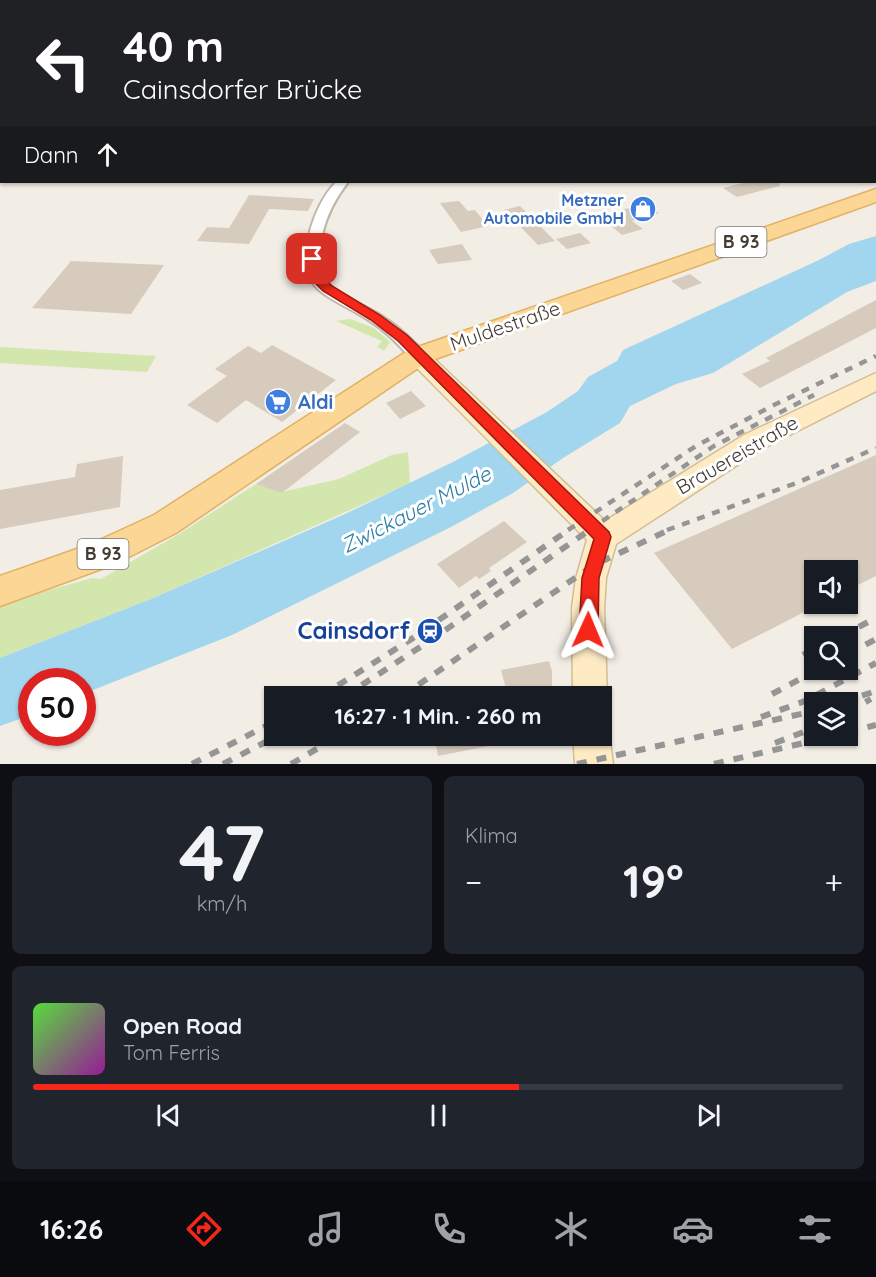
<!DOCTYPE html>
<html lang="de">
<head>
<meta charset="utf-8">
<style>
  body { margin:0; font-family:Quicksand,sans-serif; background:#20242c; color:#f1f3f6; height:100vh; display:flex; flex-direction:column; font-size:22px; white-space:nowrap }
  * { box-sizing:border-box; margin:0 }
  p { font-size:20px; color:#9ea1a6 }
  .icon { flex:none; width:33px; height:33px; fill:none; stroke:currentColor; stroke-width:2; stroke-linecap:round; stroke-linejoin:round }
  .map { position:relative; height:764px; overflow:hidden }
  .sheet { display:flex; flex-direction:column; gap:12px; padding:12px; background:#0d0f14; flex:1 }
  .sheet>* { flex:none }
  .top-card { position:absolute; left:0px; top:0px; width:876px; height:183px; box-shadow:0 2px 4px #0004; background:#202124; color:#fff; overflow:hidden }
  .tools { position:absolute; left:804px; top:560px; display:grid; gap:12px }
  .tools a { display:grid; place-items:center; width:54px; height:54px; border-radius:0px; background:#171b24; box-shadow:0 2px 4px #0004; font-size:30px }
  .speed { position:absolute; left:18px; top:668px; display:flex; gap:12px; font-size:30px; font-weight:700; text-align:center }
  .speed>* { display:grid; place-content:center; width:78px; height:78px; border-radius:50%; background:#171b24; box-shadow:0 2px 4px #0004; line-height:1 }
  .speed .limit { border:9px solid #d22; background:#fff; color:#111 }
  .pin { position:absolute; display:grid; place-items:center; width:51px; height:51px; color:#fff; margin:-26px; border-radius:12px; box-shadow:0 3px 9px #0006 }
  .me { position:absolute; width:66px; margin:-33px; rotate:1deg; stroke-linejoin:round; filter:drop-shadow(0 0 4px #0008) }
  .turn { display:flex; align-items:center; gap:21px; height:126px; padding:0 24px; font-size:27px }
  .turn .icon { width:78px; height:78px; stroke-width:2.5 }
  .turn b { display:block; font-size:42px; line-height:51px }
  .then { display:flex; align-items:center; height:57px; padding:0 24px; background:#0003; gap:12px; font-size:22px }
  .big { font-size:45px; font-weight:700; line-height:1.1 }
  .sheet .widget { flex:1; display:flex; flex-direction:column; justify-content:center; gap:9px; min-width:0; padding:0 21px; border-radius:9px; background:#20242c }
  .sheet .dial { align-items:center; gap:0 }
  .dial b { font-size:78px; line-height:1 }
  .song { display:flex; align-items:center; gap:18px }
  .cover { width:72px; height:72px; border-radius:9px; background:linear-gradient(135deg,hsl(110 70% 55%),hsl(300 70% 35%)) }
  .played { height:6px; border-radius:3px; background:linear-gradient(90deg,#f62719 60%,#363941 60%) }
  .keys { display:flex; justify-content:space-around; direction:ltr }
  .heat { display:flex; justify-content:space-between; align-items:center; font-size:33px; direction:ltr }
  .sheet .tiles { flex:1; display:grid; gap:12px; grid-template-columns:1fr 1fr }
  .widget:last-child { grid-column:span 2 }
  .trip { position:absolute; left:264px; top:686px; width:348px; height:60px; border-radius:0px; background:#171b24; box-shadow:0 2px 4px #0004; font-weight:700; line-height:60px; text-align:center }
  .tab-bar { display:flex; height:96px; justify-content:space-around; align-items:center; background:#090b0e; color:#9ea1a6 }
  .tab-bar .icon { width:42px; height:42px }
  .tab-bar .on { color:#f62719 }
  .tab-bar b { font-size:27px; color:#f1f3f6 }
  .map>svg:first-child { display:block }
  .green { fill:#d2e6ae }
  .water { fill:#a2d6ef }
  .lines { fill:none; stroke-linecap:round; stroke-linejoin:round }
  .stream { stroke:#a2d6ef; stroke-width:2 }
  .building { fill:#d7cbbe }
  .street-casing { stroke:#c1b7ab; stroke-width:4 }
  .secondary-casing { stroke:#d2bd96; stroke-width:3 }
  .primary-casing { stroke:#e1b164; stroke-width:3 }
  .street { fill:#fff; fill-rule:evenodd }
  .secondary { fill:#feebc4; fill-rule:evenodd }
  .primary { fill:#fcd694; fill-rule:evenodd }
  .rail-far1 { stroke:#959595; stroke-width:4.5; stroke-dasharray:8 8; stroke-linecap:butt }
  .rail { stroke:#959595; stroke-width:6; stroke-dasharray:10 10; stroke-linecap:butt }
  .route { fill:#f62719; stroke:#a01910; stroke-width:1.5 }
  .labels { text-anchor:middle; stroke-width:6; stroke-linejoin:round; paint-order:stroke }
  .far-shop-label { font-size:16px; font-weight:bold; fill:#366cbe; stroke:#fff; text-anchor:end }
  .shield { fill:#fff; stroke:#7d7772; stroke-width:1.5 }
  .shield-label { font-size:18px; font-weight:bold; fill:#453d35 }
  .street-label { font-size:20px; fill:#453d35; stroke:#fff }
  .shop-label { font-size:20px; font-weight:bold; fill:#366cbe; stroke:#fff; text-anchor:start }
  .water-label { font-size:21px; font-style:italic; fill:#2e7ea6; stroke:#fff }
  .near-transit-label { font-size:24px; font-weight:bold; fill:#164399; stroke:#fff; text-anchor:end }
</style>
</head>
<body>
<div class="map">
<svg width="876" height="764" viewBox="0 0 876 764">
  <rect width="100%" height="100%" fill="#f2ede5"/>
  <path class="green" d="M350,319l24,9 16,14 -6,9 -7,-4 5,-6 -46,-20z
    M0,347l156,9 -9,16 -147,-9z
    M408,452l2,31 -259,116 -151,59v-54l92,-26 9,1 78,-45 77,-50 26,8 57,-13 53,-24z"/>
  <path class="water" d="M876,236v45l-29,11 -134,81 -37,11 -46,22 -10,17 -57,35 -50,35 -62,34 -219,108 -149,59 -1,-13h-50l-1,34 -31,11v-68l151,-59 192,-84 110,-53 94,-50 31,-21 10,-14 29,-16 6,-11 196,-90 30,-16z"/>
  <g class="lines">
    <path class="stream" d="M608,0l3,2"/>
  </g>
  <path class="building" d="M747,182h32l1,4 -43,11 -14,-9z
    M249,195l65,4 -6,12 -39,-2 -20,35 -52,-3 10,-14 22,1z
    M459,201l9,10 7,-1 13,16 -27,6 -21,-29z
    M646,204l13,9 -27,8 11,8 -21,6 -19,-16 6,-2 -4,-3z
    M520,206l35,35 -17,4 -34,-35z
    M580,233l11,10 -24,6 -11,-10z
    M462,244l10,16 -34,4 -9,-14z
    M71,261l93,4 -33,49 -99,-6z
    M690,274l12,9 -19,7 -12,-9z
    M876,300v28l-116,60 -18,-14 28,-13 -4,-3z
    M272,345l64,35 -54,42 -36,-22 -29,23 -30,-18 40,-29 -12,-7 33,-23 13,7z
    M411,391l15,15 -26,13 -14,-16z
    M345,423l15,9 -78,61 -26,-9z
    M876,455v121l-28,14v-20h-34v37l-82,42 -78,-96z
    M123,456l-3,51 -120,22v-39l75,-13 2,-13z
    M504,521l23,21 -38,26 2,3 -12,8 -3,-3 -17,12 -22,-24z
    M549,661l3,10v25h-44l-7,-26z
    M434,735h79l1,6 -76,15z"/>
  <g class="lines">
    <defs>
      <path id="street" d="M384,0h8l-9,2z
        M696,0h9l1,2h-9z
        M874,73h2v6h-2z
        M874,110h2l-2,7z
        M336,182h12c-13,17 -21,32 -26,53 -2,11 -6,25 -2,36 9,24 47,34 66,48 14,9 26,21 38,33l2,4 -2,4h-12c-13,-16 -27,-30 -45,-41 -38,-24 -73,-28 -58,-84 5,-20 13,-38 27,-53z"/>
      <path id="secondary" d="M418,349l8,2 179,170 139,-86 132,-62v18l-114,58 -146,95 -10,34 -2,30 3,88 -5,12v-12h-29l-1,-88 4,-30 11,-38 -177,-179 -4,-5 4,-5z
        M602,721l7,14 4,29h-38l-2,-29h29z"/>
      <path id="primary" d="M876,189v13l-449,160 -251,171 -61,31 -115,42v-30l91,-32 63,-29 255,-165z"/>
    </defs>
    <use href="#street" class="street-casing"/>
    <use href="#secondary" class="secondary-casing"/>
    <use href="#primary" class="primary-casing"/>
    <use href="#street" class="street"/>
    <use href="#secondary" class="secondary"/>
    <use href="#primary" class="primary"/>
    <path class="rail-far1" d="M568,530l128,-84 76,-40 104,-50
      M589,530l125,-84 100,-51
      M667,530l132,-48 77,-34"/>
    <path class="rail" d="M841,636l35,-18
      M848,654l28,-15
      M803,655l11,-6
      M772,694l47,-25
      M321,696l89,-56 160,-111
      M345,696l86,-56 160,-111
      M402,696l192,-131 77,-36
      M843,702l33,-11
      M848,712l23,-13
      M761,717l44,-16 71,-38
      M848,732l28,-7
      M775,743l39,-15
      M192,764l82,-42
      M223,764l56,-29
      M291,764l50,-29
      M577,764l237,-53
      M714,764l124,-29"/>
  </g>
  <path class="route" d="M312,256l5,3 1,10 3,7 11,10 48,29 27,20 202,197 2,5 -12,41 -1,52 -3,6 -7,3 -6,-3 -3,-6 3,-52 12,-39 -196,-198 -27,-21 -48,-29 -13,-13 -4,-9v-10z"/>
  <defs>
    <symbol id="shop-disc" viewBox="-11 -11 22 22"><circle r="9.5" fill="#3f7fe0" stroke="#fff"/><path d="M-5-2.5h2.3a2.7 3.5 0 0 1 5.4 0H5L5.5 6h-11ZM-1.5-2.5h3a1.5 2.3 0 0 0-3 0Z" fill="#fff"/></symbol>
    <symbol id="supermarket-disc" viewBox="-11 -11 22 22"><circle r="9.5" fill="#3f7fe0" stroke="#fff"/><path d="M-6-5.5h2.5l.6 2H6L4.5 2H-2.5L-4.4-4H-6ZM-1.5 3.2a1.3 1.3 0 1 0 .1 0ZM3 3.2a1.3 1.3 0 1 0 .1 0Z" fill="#fff"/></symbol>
    <symbol id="station-disc" viewBox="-11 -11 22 22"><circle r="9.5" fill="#1a4fb4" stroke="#fff"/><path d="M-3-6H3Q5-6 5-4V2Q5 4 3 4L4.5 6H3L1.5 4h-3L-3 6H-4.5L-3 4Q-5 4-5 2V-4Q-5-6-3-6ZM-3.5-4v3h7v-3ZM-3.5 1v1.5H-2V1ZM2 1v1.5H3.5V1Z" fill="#fff"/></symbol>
  </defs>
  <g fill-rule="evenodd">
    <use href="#shop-disc" x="628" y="194" width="30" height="30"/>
    <use href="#supermarket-disc" x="263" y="387" width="30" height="30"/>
    <use href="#station-disc" x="415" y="616" width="30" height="30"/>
  </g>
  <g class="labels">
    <g class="far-shop-label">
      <text x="624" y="206">Metzner<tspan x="624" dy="18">Automobile GmbH</tspan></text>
    </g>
    <g class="shield">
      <rect x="715.5" y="227" width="51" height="30" rx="4.5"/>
      <rect x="77.5" y="539" width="51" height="30" rx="4.5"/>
    </g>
    <g class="shield-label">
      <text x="741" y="248">B 93</text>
      <text x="103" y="560">B 93</text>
    </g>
    <g class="street-label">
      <text transform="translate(505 326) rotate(-19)" y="7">Muldestraße</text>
      <text transform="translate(737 455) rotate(-30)" y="7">Brauereistraße</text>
    </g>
    <g class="shop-label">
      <text x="298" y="409">Aldi</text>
    </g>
    <g class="water-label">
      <text transform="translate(416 510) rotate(-27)" y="7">Zwickauer Mulde</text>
    </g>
    <g class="near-transit-label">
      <text x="410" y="639">Cainsdorf</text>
    </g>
  </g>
</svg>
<div class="tools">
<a><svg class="icon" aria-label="sound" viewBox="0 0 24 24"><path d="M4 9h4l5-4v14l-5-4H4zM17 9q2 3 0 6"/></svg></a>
<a><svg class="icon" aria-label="search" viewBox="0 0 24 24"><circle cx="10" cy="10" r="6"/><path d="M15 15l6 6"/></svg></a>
<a><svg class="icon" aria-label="layers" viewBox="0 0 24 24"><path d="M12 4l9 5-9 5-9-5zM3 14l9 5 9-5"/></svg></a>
</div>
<div class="speed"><div class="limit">50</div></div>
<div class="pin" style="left:312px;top:259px;background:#d93025"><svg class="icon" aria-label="arrive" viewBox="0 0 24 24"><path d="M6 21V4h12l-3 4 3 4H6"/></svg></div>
<svg class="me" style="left:588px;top:630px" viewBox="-20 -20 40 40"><path d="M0-17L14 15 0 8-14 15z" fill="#f62719" stroke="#fff" stroke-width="4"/></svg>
<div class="trip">16:27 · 1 Min. · 260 m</div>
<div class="top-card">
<div class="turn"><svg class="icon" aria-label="left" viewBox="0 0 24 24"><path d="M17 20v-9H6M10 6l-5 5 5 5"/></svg><div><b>40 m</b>Cainsdorfer Brücke</div></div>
<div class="then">Dann<svg class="icon" aria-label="ahead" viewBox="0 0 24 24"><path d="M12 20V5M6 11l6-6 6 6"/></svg></div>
</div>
</div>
<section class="sheet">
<div class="tiles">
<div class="widget dial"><b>47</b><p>km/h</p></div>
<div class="widget"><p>Klima</p>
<div class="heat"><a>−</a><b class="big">19°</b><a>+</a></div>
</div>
<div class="widget">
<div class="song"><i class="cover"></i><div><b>Open Road</b><p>Tom Ferris</p></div></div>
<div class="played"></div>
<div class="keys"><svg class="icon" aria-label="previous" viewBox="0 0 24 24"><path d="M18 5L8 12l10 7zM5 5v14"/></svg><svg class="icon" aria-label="pause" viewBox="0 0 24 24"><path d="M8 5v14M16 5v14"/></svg><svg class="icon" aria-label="next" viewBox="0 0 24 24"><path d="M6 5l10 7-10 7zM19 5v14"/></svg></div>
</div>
</div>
</section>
<nav class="tab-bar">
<b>16:26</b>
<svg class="icon on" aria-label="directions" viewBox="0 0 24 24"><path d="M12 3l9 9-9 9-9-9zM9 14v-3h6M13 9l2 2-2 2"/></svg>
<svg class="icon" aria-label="music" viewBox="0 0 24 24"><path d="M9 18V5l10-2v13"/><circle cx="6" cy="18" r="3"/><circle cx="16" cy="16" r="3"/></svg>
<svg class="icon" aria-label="phone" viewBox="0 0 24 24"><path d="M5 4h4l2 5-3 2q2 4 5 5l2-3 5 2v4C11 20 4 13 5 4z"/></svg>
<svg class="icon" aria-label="climate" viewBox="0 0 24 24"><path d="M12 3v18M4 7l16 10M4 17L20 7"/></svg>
<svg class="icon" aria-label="car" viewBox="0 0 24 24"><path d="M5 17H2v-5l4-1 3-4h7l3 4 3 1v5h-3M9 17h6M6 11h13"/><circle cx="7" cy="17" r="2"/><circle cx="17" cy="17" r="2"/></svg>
<svg class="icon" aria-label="filters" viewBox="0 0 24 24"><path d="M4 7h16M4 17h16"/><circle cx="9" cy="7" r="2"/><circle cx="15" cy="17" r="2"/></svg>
</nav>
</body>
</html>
